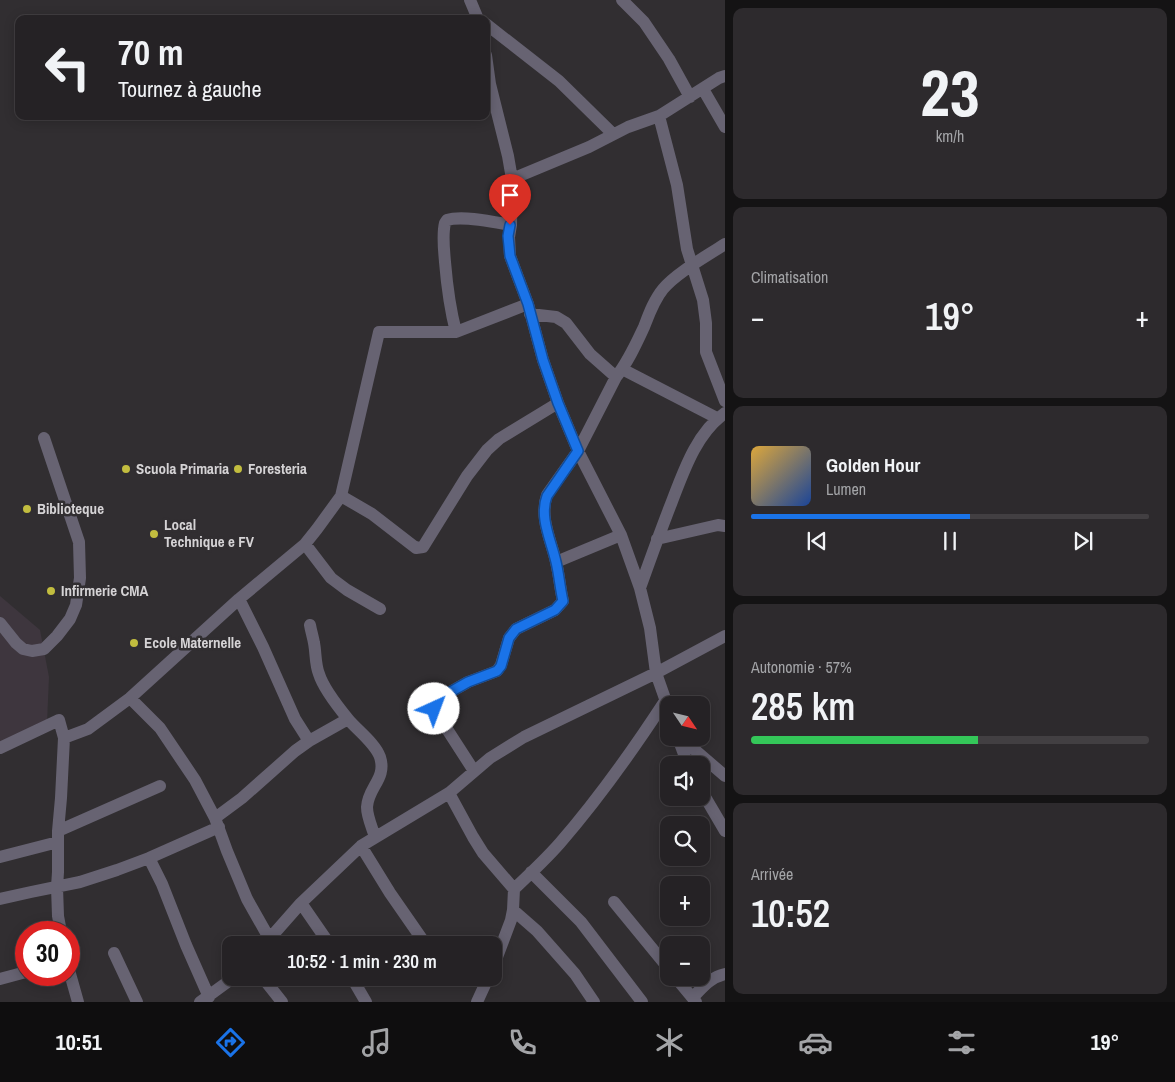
<!DOCTYPE html>
<html lang="fr">
<head>
<meta charset="utf-8">
<style>
  body { margin:0; font-family:"Archivo Narrow",sans-serif; background:#2d2a2d; color:#f1f3f6; height:100vh; display:flex; flex-direction:column; font-size:19px; white-space:nowrap }
  * { box-sizing:border-box; margin:0 }
  p { font-size:16px; color:#a3a4a7 }
  .icon { flex:none; width:28px; height:28px; fill:none; stroke:currentColor; stroke-width:2; stroke-linecap:round; stroke-linejoin:round }
  .map { position:relative; flex:1; overflow:hidden }
  .drawer { display:flex; flex-direction:column; gap:8px; padding:8px; background:#141314; width:450px }
  .drawer>* { flex:none }
  .top-card { position:absolute; left:15px; top:15px; width:475px; height:105px; border-radius:10px; box-shadow:0 2px 12px #0003,0 0 0 1px #423f42; background:#252225; color:#f1f3f6; overflow:hidden }
  .needle { width:32px; rotate:125deg }
  .buttons { position:absolute; left:660px; top:696px; display:grid; gap:10px }
  .buttons a { display:grid; place-items:center; width:50px; height:50px; border-radius:10px; background:#252225; box-shadow:0 2px 12px #0003,0 0 0 1px #423f42; font-size:25px }
  .speed { position:absolute; left:15px; top:921px; display:flex; gap:10px; font-size:25px; font-weight:700; text-align:center }
  .speed>* { display:grid; place-content:center; width:65px; height:65px; border-radius:50%; background:#252225; box-shadow:0 2px 12px #0003,0 0 0 1px #423f42; line-height:1 }
  .speed .limit { border:8px solid #d22; background:#fff; color:#111 }
  .pin { position:absolute; display:grid; place-items:center; width:42px; height:42px; color:#fff; margin:-51px -21px; border-radius:50% 50% 50% 0; rotate:-45deg; box-shadow:0 0 5px #0007 }
  .pin .icon { rotate:45deg }
  .me { position:absolute; width:55px; margin:-28px; rotate:43deg; stroke-linejoin:round; filter:drop-shadow(0 0 4px #0008) }
  .turn { display:flex; align-items:center; gap:18px; height:105px; padding:0 20px; font-size:22px }
  .turn .icon { width:65px; height:65px; stroke-width:2.5 }
  .turn b { display:block; font-size:35px; line-height:42px }
  .big { font-size:38px; font-weight:600; line-height:1.1 }
  .drawer .widget { flex:1; display:flex; flex-direction:column; justify-content:center; gap:8px; min-width:0; padding:0 18px; border-radius:10px; background:#2d2a2d }
  .drawer .dial { align-items:center; gap:0 }
  .dial b { font-size:65px; line-height:1 }
  .song { display:flex; align-items:center; gap:15px }
  .cover { width:60px; height:60px; border-radius:8px; background:linear-gradient(135deg,hsl(40 70% 55%),hsl(220 70% 35%)) }
  .played { height:5px; border-radius:2px; background:linear-gradient(90deg,#1a73e8 55%,#423f42 55%) }
  .keys { display:flex; justify-content:space-around; direction:ltr }
  .heat { display:flex; justify-content:space-between; align-items:center; font-size:28px; direction:ltr }
  .charge { height:8px; border-radius:4px; background:linear-gradient(90deg,#34c759 57%,#423f42 0) }
  .trip { position:absolute; left:222px; top:936px; width:280px; height:50px; border-radius:10px; background:#252225; box-shadow:0 2px 12px #0003,0 0 0 1px #423f42; font-weight:600; line-height:50px; text-align:center }
  .dock { display:flex; height:80px; justify-content:space-around; align-items:center; background:#0f0e0f; color:#a3a4a7 }
  .dock .icon { width:35px; height:35px }
  .dock .active { color:#1a73e8 }
  .dock b { font-size:22px; color:#f1f3f6 }
  main { display:flex; flex:1; min-height:0 }
  .map>svg:first-child { display:block }
  .built { fill:#3e363e }
  .lines { fill:none; stroke-linecap:round; stroke-linejoin:round }
  .minor { stroke:#676372; stroke-width:12 }
  .route-casing { stroke:#114b97; stroke-width:12 }
  .route { stroke:#1a73e8; stroke-width:9 }
  .poi-dot { fill:#c2bd3f; stroke:#312e31; stroke-width:2 }
  .labels { text-anchor:middle; stroke-width:5; stroke-linejoin:round; paint-order:stroke }
  .poi-label { font-size:15px; font-weight:bold; fill:#d5d3d5; stroke:#312e31; text-anchor:start }
</style>
</head>
<body>
<main>
<div class="map">
<svg width="725" height="1002" viewBox="0 0 725 1002">
  <rect width="100%" height="100%" fill="#312e31"/>
  <path class="built" d="M0,596l40,34 9,47 -2,46 -47,24z"/>
  <g class="lines">
    <path class="minor" d="M470,0l8,19
      M622,0l22,22 25,37 21,38
      M486,24l73,57 54,53
      M486,55l4,29 18,72 4,23 -1,46 -2,12 1,19 18,48 15,56 15,43 20,48 43,84 19,53 10,40 6,45 13,37
      M703,89l22,38
      M659,116l18,69 10,64 16,51 3,23v29l19,49
      M512,179l77,-32 39,-20 31,-11 60,-38 6,-2
      M530,314l26,3 10,6 24,31 26,23
      M456,332c-6,-23 -9,-46 -11,-70 -1,-13 -3,-27 0,-39l2,-3c15,-5 47,2 64,5
      M622,369l95,49
      M341,496l31,18 44,34 7,-1 44,-71 20,-26 12,-11 59,-36
      M657,539l61,-14 7,1
      M305,544l26,34 16,12 33,19
      M556,562l65,-27
      M640,588c10,-28 20,-56 31,-84 12,-31 25,-71 54,-91
      M239,599l24,48 32,72 14,22
      M0,623l16,20 7,6 9,2 12,-2 13,-13 13,-17 6,-14 4,-27 -1,-36 -35,-104
      M310,625c1,6 3,12 4,18 2,10 1,21 5,31 4,13 20,34 29,45 9,11 27,24 32,38 7,22 -12,30 -13,50 0,10 5,20 8,30
      M130,698l30,30 35,52 20,38 12,33 20,48 22,39
      M64,738l24,-9 42,-31 109,-99 66,-55 12,-15 24,-33 38,-164h77l72,-28
      M678,738l10,27
      M681,738l44,38
      M0,748l59,-28 5,18 -3,60 -3,33v41l-1,15 1,29 3,16
      M474,771l-40,-62 1,-5 3,-5 30,-17 29,-11 4,-6 8,-27 7,-9 39,-19 8,-9c-3,-13 -4,-27 -7,-39 -5,-22 -17,-45 -9,-67l31,-44 38,-74c12,-15 20,-33 28,-50 5,-13 10,-27 19,-38 13,-16 44,-33 62,-45
      M701,790l24,41
      M449,793l24,44 10,16 31,36 -1,21 -2,10 -17,45
      M215,818l27,-20 53,-47 14,-10 39,-22
      M58,831l102,-45
      M361,846l29,47 34,49
      M0,857l58,-15
      M149,858l13,26 24,61 23,52
      M531,872l50,50 61,80
      M514,889c16,-15 32,-30 46,-46 39,-45 73,-93 105,-142
      M0,899l31,-7 49,-10 37,-12 32,-12 70,-31
      M614,902l55,67
      M301,903l29,42
      M513,910l24,21 38,43 19,28
      M264,945l37,-42 60,-57 88,-53 41,-35 34,-21 132,-64 69,-37
      M114,953l23,49
      M69,970l9,32
      M263,978l19,24
      M352,978l14,24
      M676,978l20,24
      M0,979l26,-7
      M693,997c10,-10 18,-20 32,-23
      M200,1002l33,-24
      M477,1002l11,-24"/>
  </g>
  <g class="lines">
    <defs>
      <path id="route" d="M434,709l1,-5 3,-5 30,-17 29,-11 4,-5 8,-28 7,-9 39,-19 8,-9c-3,-13 -4,-27 -7,-39 -5,-22 -17,-45 -9,-66l31,-45 -20,-48 -15,-43 -15,-56 -18,-48 -2,-20 2,-11"/>
    </defs>
    <use href="#route" class="route-casing"/>
    <use href="#route" class="route"/>
  </g>
  <g class="poi-dot">
    <circle cx="126" cy="469" r="5"/>
    <circle cx="238" cy="469" r="5"/>
    <circle cx="27" cy="509" r="5"/>
    <circle cx="154" cy="534" r="5"/>
    <circle cx="51" cy="591" r="5"/>
    <circle cx="134" cy="643" r="5"/>
  </g>
  <g class="labels">
    <g class="poi-label">
      <text x="136" y="474">Scuola Primaria</text>
      <text x="248" y="474">Foresteria</text>
      <text x="37" y="514">Biblioteque</text>
      <text x="164" y="530">Local<tspan x="164" dy="17">Technique e FV</tspan></text>
      <text x="61" y="596">Infirmerie CMA</text>
      <text x="144" y="648">Ecole Maternelle</text>
    </g>
  </g>
</svg>
<div class="buttons">
<a><svg class="needle" viewBox="-14 -14 28 28"><path d="M0-13l5 13h-10z" fill="#e53935"/><path d="M0 13l5-13h-10z" fill="#a3a4a7"/></svg></a>
<a><svg class="icon" aria-label="sound" viewBox="0 0 24 24"><path d="M4 9h4l5-4v14l-5-4H4zM17 9q2 3 0 6"/></svg></a>
<a><svg class="icon" aria-label="search" viewBox="0 0 24 24"><circle cx="10" cy="10" r="6"/><path d="M15 15l6 6"/></svg></a>
<a>+</a>
<a>−</a>
</div>
<div class="speed"><div class="limit">30</div></div>
<div class="pin" style="left:510px;top:225px;background:#d93025"><svg class="icon" aria-label="arrive" viewBox="0 0 24 24"><path d="M6 21V4h12l-3 4 3 4H6"/></svg></div>
<svg class="me" style="left:434px;top:709px" viewBox="-20 -20 40 40"><circle r="19" fill="#fff"/><path d="M0-13L10 11 0 6-10 11z" fill="#1a73e8"/></svg>
<div class="trip">10:52 · 1 min · 230 m</div>
<div class="top-card">
<div class="turn"><svg class="icon" aria-label="left" viewBox="0 0 24 24"><path d="M17 20v-9H6M10 6l-5 5 5 5"/></svg><div><b>70 m</b>Tournez à gauche</div></div>
</div>
</div>
<section class="drawer">
<div class="widget dial"><b>23</b><p>km/h</p></div>
<div class="widget"><p>Climatisation</p>
<div class="heat"><a>−</a><b class="big">19°</b><a>+</a></div>
</div>
<div class="widget">
<div class="song"><i class="cover"></i><div><b>Golden Hour</b><p>Lumen</p></div></div>
<div class="played"></div>
<div class="keys"><svg class="icon" aria-label="previous" viewBox="0 0 24 24"><path d="M18 5L8 12l10 7zM5 5v14"/></svg><svg class="icon" aria-label="pause" viewBox="0 0 24 24"><path d="M8 5v14M16 5v14"/></svg><svg class="icon" aria-label="next" viewBox="0 0 24 24"><path d="M6 5l10 7-10 7zM19 5v14"/></svg></div>
</div>
<div class="widget"><p>Autonomie · 57%</p><b class="big">285 km</b><div class="charge"></div></div>
<div class="widget"><p>Arrivée</p><b class="big">10:52</b></div>
</section>
</main>
<nav class="dock">
<b>10:51</b>
<svg class="icon active" aria-label="directions" viewBox="0 0 24 24"><path d="M12 3l9 9-9 9-9-9zM9 14v-3h6M13 9l2 2-2 2"/></svg>
<svg class="icon" aria-label="music" viewBox="0 0 24 24"><path d="M9 18V5l10-2v13"/><circle cx="6" cy="18" r="3"/><circle cx="16" cy="16" r="3"/></svg>
<svg class="icon" aria-label="phone" viewBox="0 0 24 24"><path d="M5 4h4l2 5-3 2q2 4 5 5l2-3 5 2v4C11 20 4 13 5 4z"/></svg>
<svg class="icon" aria-label="climate" viewBox="0 0 24 24"><path d="M12 3v18M4 7l16 10M4 17L20 7"/></svg>
<svg class="icon" aria-label="car" viewBox="0 0 24 24"><path d="M5 17H2v-5l4-1 3-4h7l3 4 3 1v5h-3M9 17h6M6 11h13"/><circle cx="7" cy="17" r="2"/><circle cx="17" cy="17" r="2"/></svg>
<svg class="icon" aria-label="filters" viewBox="0 0 24 24"><path d="M4 7h16M4 17h16"/><circle cx="9" cy="7" r="2"/><circle cx="15" cy="17" r="2"/></svg>
<b>19°</b>
</nav>
</body>
</html>
